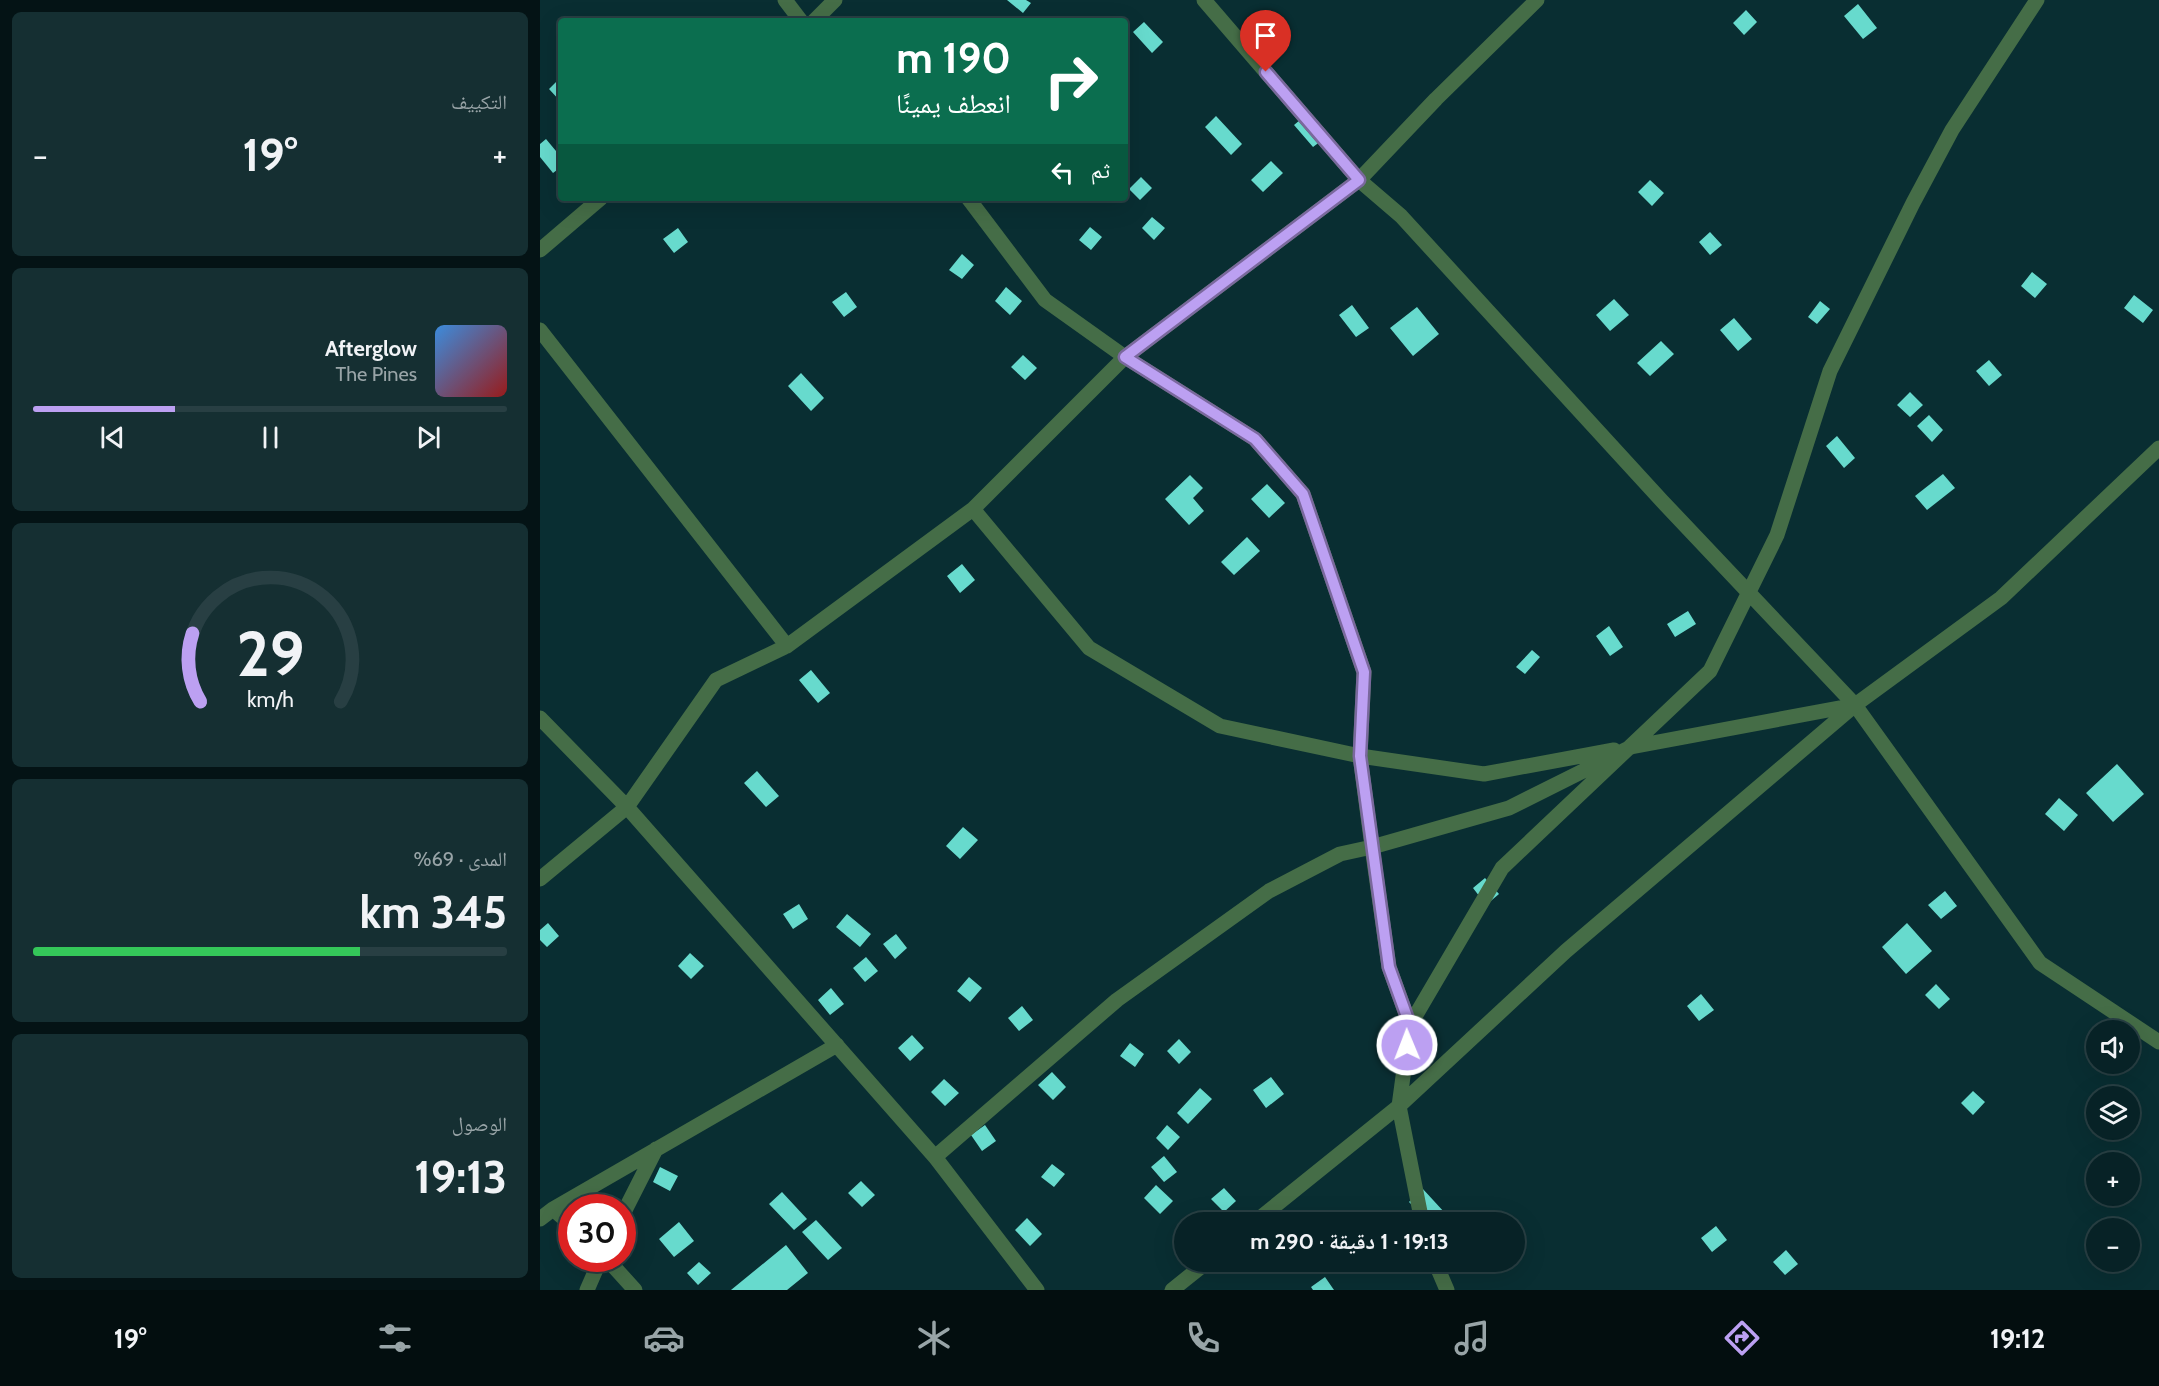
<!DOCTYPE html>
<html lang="ar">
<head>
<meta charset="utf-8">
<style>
  body { margin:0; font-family:Cabin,"Noto Naskh Arabic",sans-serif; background:#152f32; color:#f1f3f6; direction:rtl; height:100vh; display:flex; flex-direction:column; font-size:22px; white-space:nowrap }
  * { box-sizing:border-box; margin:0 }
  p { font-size:20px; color:#98a4a7 }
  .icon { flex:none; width:33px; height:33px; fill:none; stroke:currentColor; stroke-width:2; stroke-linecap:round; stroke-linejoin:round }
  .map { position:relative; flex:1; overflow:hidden; direction:ltr }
  .details { display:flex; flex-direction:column; gap:12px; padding:12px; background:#041315; width:540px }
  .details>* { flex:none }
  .banner { position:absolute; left:18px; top:18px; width:570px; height:183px; border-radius:6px; box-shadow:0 6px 24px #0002,0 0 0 2px #283f43; direction:rtl; background:#0b6e4f; color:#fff; overflow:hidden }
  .tools { position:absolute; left:1546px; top:1020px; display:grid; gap:12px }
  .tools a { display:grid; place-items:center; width:54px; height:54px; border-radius:50%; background:#072226; box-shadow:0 6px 24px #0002,0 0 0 2px #283f43; font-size:30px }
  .speed { position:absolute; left:18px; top:1194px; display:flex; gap:12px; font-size:30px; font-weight:700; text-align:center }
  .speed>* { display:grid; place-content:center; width:78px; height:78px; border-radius:50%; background:#072226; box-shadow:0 6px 24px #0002,0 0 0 2px #283f43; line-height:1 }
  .speed .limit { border:9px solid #d22; background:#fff; color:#111 }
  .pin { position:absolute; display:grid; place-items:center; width:51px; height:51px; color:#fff; margin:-62px -26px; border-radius:50% 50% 50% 0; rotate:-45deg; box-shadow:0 0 6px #0007 }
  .pin .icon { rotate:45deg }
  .me { position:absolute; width:66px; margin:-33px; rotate:359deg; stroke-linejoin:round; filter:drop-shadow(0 0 4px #0008) }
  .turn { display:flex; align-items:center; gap:21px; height:126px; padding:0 18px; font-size:27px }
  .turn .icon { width:78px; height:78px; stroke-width:2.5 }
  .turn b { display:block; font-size:42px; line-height:51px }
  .then { display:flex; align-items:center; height:57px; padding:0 18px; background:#0003; gap:12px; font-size:22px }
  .big { font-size:45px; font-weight:800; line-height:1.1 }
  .details .tile { flex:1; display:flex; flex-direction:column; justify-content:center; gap:9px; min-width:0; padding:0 21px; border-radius:9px; background:#152f32 }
  .details .dial { align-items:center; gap:0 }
  .dial svg { height:156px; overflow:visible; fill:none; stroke:#283f43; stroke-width:7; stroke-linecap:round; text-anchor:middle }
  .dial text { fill:#f1f3f6; stroke:none }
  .song { display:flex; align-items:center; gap:18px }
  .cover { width:72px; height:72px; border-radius:9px; background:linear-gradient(135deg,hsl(210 70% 55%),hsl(0 70% 35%)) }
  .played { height:6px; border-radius:3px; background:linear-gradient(90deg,#bca0f2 30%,#283f43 30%) }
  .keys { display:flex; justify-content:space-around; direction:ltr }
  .heat { display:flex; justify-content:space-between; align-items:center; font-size:33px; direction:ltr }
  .charge { height:9px; border-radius:4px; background:linear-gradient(90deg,#34c759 69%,#283f43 0) }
  .trip { position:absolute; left:634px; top:1212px; width:351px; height:60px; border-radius:30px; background:#072226; box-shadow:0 6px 24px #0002,0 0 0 2px #283f43; font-weight:800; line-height:60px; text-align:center; direction:rtl }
  .tabs { display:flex; height:96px; justify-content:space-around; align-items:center; background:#030e0f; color:#98a4a7 }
  .tabs .icon { width:42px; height:42px }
  .tabs .active { color:#bca0f2 }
  .tabs b { font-size:27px; color:#f1f3f6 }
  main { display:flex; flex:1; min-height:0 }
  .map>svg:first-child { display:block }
  .building { fill:#67dacd }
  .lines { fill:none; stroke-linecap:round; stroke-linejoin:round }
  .street { stroke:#456d47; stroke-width:15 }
  .route-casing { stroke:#7a689d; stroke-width:15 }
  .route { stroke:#bca0f2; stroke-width:10 }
</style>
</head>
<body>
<main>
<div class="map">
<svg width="1619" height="1290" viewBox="0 0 1619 1290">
  <rect width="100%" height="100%" fill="#092e32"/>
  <path class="building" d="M467,0h19l5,3 -8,10z
    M1318,4l19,24 -14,11 -19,-23z
    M1206,10l11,12 -13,13 -11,-12z
    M604,22l19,20 -11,11 -19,-21z
    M21,77v25l-12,-13z
    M766,115l19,23 -12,9 -19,-22z
    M676,116l26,28 -11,11 -26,-28z
    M6,139l15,18v10l-8,6 -13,-16v-13z
    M731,161l12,12 -20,19 -12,-12z
    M601,177l11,11 -12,12 -11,-11z
    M1110,180l14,13 -12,13 -14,-14z
    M612,217l13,11 -11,12 -12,-12z
    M550,227l12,10 -11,13 -12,-10z
    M138,228l10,14 -14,11 -11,-14z
    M1170,232l12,13 -12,10 -11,-13z
    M422,254l12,11 -12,14 -13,-9z
    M1492,272l15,12 -12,14 -14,-12z
    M466,287l16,14 -12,14 -15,-14z
    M306,292l11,15 -13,10 -12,-15z
    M1594,295l19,15 -10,13 -19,-15z
    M1074,299l15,16 -19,16 -14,-16z
    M1280,301l10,8 -13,15 -9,-7z
    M812,305l17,23 -13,9 -17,-22z
    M877,307l22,27 -26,22 -23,-28z
    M1194,318l18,21 -14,12 -18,-21z
    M1121,341l13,13 -24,22 -13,-13z
    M483,355l14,13 -12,12 -14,-13z
    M1449,360l13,15 -13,11 -13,-15z
    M261,373l23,25 -13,13 -23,-25z
    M1370,392l13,13 -13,12 -13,-12z
    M1389,415l14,15 -11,12 -15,-16z
    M1297,436l18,22 -11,10 -18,-22z
    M1403,474l12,14 -28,22 -12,-14z
    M650,475l13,13 -10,10 11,13 -15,14 -24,-26z
    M727,484l18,19 -16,15 -18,-19z
    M707,537l13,14 -26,24 -13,-13z
    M422,564l13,16 -15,13 -13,-17z
    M1148,611l8,13 -21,13 -8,-13z
    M1069,626l14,21 -13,9 -14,-20z
    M992,650l8,7 -15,17 -9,-7z
    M271,670l19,23 -12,10 -19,-23z
    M1577,764l27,30 -31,28 -27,-29z
    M217,771l22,25 -13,11 -22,-24z
    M1519,798l19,17 -14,16 -19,-17z
    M423,827l15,13 -18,19 -14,-13z
    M945,878l14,16 -13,11 -13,-17z
    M1405,891l12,15 -16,13 -13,-14z
    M259,904l9,15 -15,10 -10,-15z
    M307,914l24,20 -11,13 -24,-20z
    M8,923l11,13 -12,11 -7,-7v-10z
    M1367,923l25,28 -26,23 -24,-27z
    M356,934l11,14 -12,11 -12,-15z
    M150,953l14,13 -13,13 -13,-13z
    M326,957l12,14 -13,11 -12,-14z
    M429,977l13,11 -12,14 -13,-11z
    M1396,984l14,15 -11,10 -14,-14z
    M291,988l13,16 -14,11 -12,-15z
    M1161,994l13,16 -15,11 -12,-15z
    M482,1006l11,14 -14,11 -11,-13z
    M372,1035l12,13 -14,13 -12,-13z
    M639,1039l12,13 -12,12 -12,-13z
    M590,1043l14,11 -9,13 -15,-11z
    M512,1072l14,15 -13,13 -15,-15z
    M731,1077l13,17 -18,14 -13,-18z
    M404,1079l15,14 -14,13 -14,-14z
    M660,1088l12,11 -24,25 -11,-11z
    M1433,1091l12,11 -12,13 -12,-12z
    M445,1125l11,16 -14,10 -11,-16z
    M627,1125l13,12 -12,13 -12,-12z
    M624,1156l13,16 -13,10 -13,-15z
    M512,1164l13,10 -11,13 -13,-10z
    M120,1167l18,9 -8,15 -17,-9z
    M321,1181l14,14 -13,12 -14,-14z
    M616,1185l17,16 -13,13 -16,-16z
    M684,1188l12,13 -12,11 -13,-13z
    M882,1188l23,25 -10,9h-6l-20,-20z
    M242,1192l25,27 -13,11 -25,-26z
    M487,1218l15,16 -12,12 -15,-16z
    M276,1220l26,28 -14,12 -26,-28z
    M139,1222l15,19 -20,16 -15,-18z
    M1176,1226l11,14 -15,12 -11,-14z
    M246,1245l22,28 -21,17h-56z
    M1246,1250l12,14 -13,11 -12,-13z
    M159,1262l12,11 -13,12 -11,-12z
    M785,1277l9,13h-21l-2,-3z"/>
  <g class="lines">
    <path class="street" d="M245,0l16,21
      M664,0l155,180 42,36 261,285 193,204 185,258 119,79
      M274,21l21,-21
      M428,198l77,102 80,57 130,82 48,55 61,178 -4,84 12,91 17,120 21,58
      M0,250l61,-52
      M0,330l247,316
      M433,509l116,139 131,78 140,30 124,18 130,-24
      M0,718l87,89 308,350 102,133
      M0,879l87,-72 89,-127 71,-34 186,-137 152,-152 234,-177 77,-81 101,-99
      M395,1157l182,-157 152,-109 71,-37 32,-7 137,-39 122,-61 224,-42
      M13,1209l19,17
      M82,1216l34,-67
      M0,1219l13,-10 284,-164
      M715,1222l144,-116 167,-155 289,-246 146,-107 158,-150
      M882,1222l-23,-116 11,-81 92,-157 208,-197 67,-136 53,-164 83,-168 39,-73 85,-130
      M66,1258l29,32
      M895,1262l12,28
      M47,1290l14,-32
      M632,1290l35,-28"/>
  </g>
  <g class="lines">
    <defs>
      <path id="route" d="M726,72l93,108 -234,177 130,82 48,55 61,178 -4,84 29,211 21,58 -3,20"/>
    </defs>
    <use href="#route" class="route-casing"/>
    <use href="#route" class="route"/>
  </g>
</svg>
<div class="tools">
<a><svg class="icon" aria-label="sound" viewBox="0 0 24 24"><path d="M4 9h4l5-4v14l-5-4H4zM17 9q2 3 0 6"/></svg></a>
<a><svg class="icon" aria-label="layers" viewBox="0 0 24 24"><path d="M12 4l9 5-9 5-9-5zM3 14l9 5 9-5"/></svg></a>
<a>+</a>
<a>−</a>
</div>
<div class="speed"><div class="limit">30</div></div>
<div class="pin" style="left:726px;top:72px;background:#d93025"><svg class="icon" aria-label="arrive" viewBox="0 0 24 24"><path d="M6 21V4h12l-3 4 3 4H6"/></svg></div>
<svg class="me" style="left:867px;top:1045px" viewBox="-20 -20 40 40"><circle r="17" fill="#bca0f2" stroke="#fff" stroke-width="3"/><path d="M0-11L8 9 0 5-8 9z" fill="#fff"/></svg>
<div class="trip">19:13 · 1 دقيقة · 290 m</div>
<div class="banner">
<div class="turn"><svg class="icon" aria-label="right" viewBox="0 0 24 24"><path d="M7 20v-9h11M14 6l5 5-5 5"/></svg><div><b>190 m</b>انعطف يمينًا</div></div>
<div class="then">ثم<svg class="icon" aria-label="left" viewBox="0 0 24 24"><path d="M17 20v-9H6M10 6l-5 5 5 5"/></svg></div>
</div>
</div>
<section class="details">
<div class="tile"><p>التكييف</p>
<div class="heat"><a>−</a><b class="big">19°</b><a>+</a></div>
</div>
<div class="tile">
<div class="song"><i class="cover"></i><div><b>Afterglow</b><p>The Pines</p></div></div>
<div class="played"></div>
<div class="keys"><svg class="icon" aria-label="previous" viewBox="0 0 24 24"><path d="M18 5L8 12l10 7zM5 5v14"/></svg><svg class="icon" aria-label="pause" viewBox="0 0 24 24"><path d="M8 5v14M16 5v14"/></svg><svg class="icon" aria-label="next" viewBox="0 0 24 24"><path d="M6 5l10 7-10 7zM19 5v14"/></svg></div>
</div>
<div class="tile dial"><svg viewBox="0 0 100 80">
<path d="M14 69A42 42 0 1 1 86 69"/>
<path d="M14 69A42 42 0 0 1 10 34" stroke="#bca0f2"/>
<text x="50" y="56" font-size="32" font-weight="700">29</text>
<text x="50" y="72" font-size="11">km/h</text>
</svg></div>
<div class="tile"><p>المدى · 69%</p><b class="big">345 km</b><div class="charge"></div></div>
<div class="tile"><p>الوصول</p><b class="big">19:13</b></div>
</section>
</main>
<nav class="tabs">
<b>19:12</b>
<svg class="icon active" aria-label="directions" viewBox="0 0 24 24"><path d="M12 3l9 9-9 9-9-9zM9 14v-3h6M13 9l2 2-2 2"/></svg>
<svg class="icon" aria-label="music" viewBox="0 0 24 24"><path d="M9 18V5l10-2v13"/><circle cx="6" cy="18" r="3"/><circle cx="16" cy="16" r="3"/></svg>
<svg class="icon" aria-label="phone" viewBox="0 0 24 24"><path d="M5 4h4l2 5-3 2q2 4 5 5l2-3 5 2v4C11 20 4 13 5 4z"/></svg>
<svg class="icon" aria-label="climate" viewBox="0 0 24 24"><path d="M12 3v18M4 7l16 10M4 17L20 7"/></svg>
<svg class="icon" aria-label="car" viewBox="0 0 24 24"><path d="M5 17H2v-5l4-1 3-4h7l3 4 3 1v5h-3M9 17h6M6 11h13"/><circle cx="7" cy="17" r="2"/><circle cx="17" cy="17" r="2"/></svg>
<svg class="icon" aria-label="filters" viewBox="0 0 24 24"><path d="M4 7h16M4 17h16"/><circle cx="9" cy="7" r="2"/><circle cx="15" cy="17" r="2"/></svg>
<b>19°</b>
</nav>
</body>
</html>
